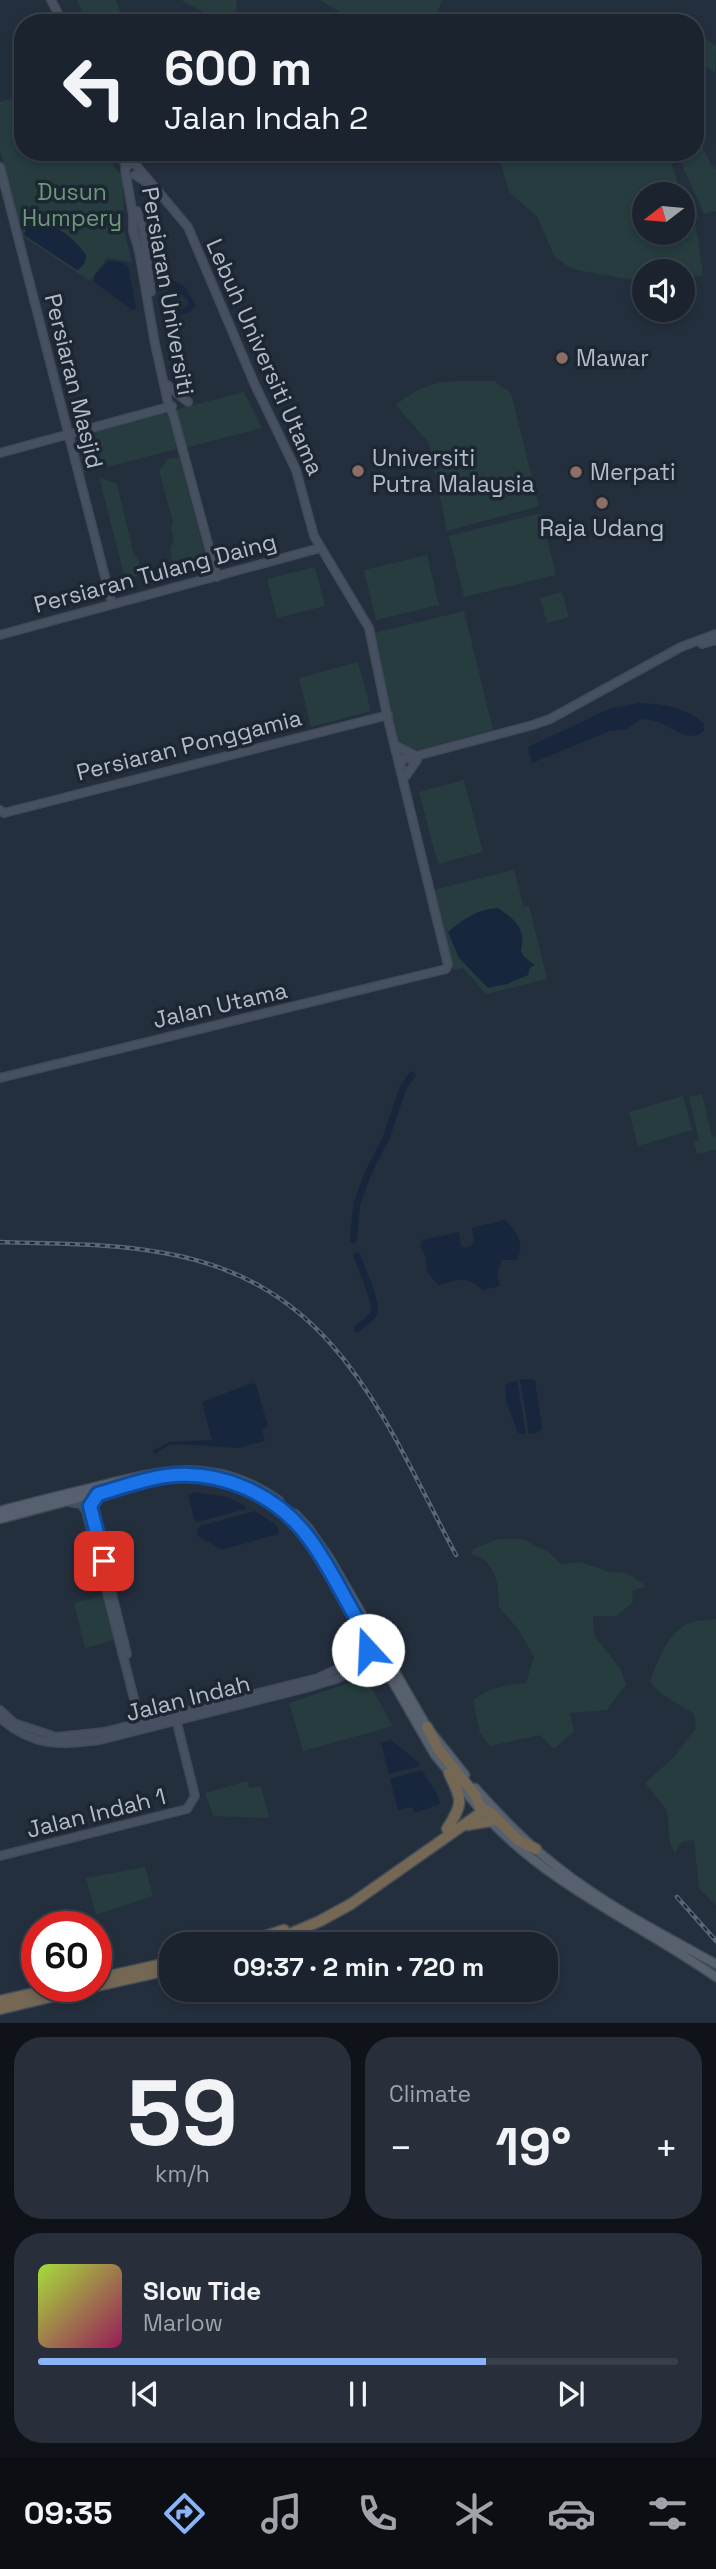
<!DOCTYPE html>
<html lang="en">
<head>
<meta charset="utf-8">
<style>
  body { margin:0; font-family:"Space Grotesk",sans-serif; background:#282f3a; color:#f1f3f6; height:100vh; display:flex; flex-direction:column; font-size:26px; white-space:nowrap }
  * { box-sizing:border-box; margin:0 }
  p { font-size:23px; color:#a0a4aa }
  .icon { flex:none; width:38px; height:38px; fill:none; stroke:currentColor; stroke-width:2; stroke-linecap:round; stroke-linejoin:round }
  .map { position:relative; height:2023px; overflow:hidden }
  .details { display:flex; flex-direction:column; gap:14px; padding:14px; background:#0f1319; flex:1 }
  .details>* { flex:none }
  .banner { position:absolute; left:14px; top:14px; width:690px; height:147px; border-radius:28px; box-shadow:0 4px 10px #0003,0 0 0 2px #39404a; background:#1b232e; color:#f1f3f6; overflow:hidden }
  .needle { width:46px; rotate:254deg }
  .fabs { position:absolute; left:632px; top:182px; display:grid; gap:14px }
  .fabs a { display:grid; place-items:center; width:63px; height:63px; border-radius:50%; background:#1b232e; box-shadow:0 4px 10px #0003,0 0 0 2px #39404a; font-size:35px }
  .speed { position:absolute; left:21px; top:1911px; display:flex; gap:14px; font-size:35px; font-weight:700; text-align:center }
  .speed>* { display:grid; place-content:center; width:91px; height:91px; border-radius:50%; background:#1b232e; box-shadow:0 4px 10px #0003,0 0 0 2px #39404a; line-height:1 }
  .speed .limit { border:10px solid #d22; background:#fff; color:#111 }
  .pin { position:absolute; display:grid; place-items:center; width:60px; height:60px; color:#fff; margin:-30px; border-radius:14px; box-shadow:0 4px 10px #0006 }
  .me { position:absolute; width:77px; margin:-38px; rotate:340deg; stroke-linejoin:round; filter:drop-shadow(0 0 5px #0008) }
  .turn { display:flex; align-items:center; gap:24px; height:147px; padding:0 35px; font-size:32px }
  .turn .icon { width:91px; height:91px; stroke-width:2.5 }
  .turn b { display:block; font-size:49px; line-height:60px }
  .big { font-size:52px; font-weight:800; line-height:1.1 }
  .details .card { flex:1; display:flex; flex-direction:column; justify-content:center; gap:10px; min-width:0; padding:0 24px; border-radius:28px; background:#282f3a }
  .details .dial { align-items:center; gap:0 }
  .dial b { font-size:91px; line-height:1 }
  .song { display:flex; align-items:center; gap:21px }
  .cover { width:84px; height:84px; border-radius:10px; background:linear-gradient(135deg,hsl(80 70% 55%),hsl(330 70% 35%)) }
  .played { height:7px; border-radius:4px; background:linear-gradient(90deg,#8ab4f8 70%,#39404a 70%) }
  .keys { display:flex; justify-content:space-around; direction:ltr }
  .heat { display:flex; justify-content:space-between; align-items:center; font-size:38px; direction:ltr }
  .details .tiles { flex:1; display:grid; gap:14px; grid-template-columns:1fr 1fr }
  .card:last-child { grid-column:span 2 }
  .trip { position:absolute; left:159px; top:1932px; width:399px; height:70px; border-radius:28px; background:#1b232e; box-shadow:0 4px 10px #0003,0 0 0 2px #39404a; font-weight:800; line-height:70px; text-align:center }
  .tab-bar { display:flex; height:112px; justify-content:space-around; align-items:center; background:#0b0e12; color:#a0a4aa }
  .tab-bar .icon { width:49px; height:49px }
  .tab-bar .active { color:#8ab4f8 }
  .tab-bar b { font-size:32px; color:#f1f3f6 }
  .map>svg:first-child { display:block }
  .green { fill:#263c3f; fill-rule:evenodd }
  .water { fill:#17263c }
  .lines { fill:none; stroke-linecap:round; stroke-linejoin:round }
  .river { stroke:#17263c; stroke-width:7 }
  .secondary-casing { stroke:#414a57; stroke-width:10 }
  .primary-casing { stroke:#414a57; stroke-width:11 }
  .highway-casing { stroke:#434c59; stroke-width:13 }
  .secondary { stroke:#465061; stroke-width:7 }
  .primary { stroke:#56606e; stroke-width:8 }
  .highway { stroke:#746855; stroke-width:10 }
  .rail-casing { stroke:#5a6575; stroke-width:4.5 }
  .rail { stroke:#1d2633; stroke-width:2; stroke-dasharray:5; stroke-linecap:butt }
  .route-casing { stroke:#114b97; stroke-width:18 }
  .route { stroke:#1a73e8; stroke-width:12 }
  .education-dot { fill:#8d6e63; stroke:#1d2633; stroke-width:2.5 }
  .labels { text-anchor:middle; stroke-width:7; stroke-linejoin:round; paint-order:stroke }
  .park-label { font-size:23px; fill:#6b9a76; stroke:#1d2633 }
  .street-label { font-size:23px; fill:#b4bcc9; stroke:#1d2633 }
  .poi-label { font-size:23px; fill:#b4bcc9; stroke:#1d2633; text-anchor:start }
</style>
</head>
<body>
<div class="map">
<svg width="716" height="2023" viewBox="0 0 716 2023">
  <rect width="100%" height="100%" fill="#242f3e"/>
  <path class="green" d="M77,0h39l8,23h-51l-2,-4 12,-6z
    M181,0h56l-3,23h-20l-12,-12z
    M320,0h122l-9,23h-75z
    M695,32l21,14 -1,26 -20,-11z
    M23,96v56h88l3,15 9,9 1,55 8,31 -25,-4 -17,23 -69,-46 -21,-85v-48z
    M695,131l16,34 5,4v42l-12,3 -28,-62h19z
    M521,152h147l9,29 19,46 7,48 -20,4 -1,-8h-38v11l-72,-13 -18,-13 -17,-40 -28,-24 -10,-34zM644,194h38v39h-38z
    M494,381l17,12 28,113 -92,25 -18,-88 -33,-38c36,-29 54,-23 98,-24z
    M244,392l18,36 -77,20 -11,-38z
    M162,413l6,2 9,34 -94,24 -10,-38z
    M179,457l29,108 -18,3 -18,-8 -2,-11 4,-10 -3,-10 2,-7 -14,-51 9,-12z
    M99,477l18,7 17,71 3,1 4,13 -8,13 -6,5z
    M541,513l15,62 -92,22 -15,-61z
    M427,555l12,50 -63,15 -12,-50z
    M315,567l10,39 -48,12 -10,-39z
    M562,592l7,25 -22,6 -7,-25z
    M464,611l29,119 -80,21 -14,-5 -25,-113z
    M358,662l13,49 -60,16 -12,-49z
    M464,780l19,72 -45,12 -19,-72z
    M514,870l10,37 5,-1 18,73 -61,15 -23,-26 -10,2 -19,-80z
    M702,1094l10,43 4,-1v14l-19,4 -3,-12 5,-2 -10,-43z
    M683,1096l9,34 -54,16 -9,-34z
    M498,1539h24l25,12 14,13 19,-2 26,9 21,2 19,13 -14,5 1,11 -17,14h-23l1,19 27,35 5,14 -19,26 -37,3 4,18 -20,18 -14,-14 -50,11 -10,-13 -7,-33c16,-13 33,-15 53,-17l8,-26 -15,-27 -20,-23c0,-24 -3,-45 -27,-53l1,-5z
    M102,1595l12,45 -29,8 -11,-45z
    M716,1619v287l-17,-18 -5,-48 -12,2 -7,11 -5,-9 -3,-34 -22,-27 29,-26 22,-29 -2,-14c-16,-12 -33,-16 -44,-33 8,-20 17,-47 37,-57 8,-4 21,-4 29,-5z
    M358,1680l14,9 21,37 -90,25 -14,-48z
    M247,1781l3,7 11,-2 8,32 -56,-2 -8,-23z
    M145,1867l8,29 -57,19 -10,-37z"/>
  <path class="water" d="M32,223c24,-1 41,14 54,32 0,8 -2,11 -9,15l-53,-35 2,-6z
    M108,261l13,1 7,4 8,42 -4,2 -38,-28 1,-7z
    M164,275l21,12 11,19 -7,6 -26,7 -4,-24 13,6 5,8h6l5,-4v-5l-5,-5 -22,-7 -1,-10z
    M639,703c24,1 47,4 65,21v7c-15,13 -31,-4 -46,-9 -5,-2 -11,-2 -17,-3l-14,10 -17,2 -78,32 -4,-16 81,-38z
    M498,908c8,6 20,13 23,24 6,18 -10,17 14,33l-5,3 -2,7 -21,9 -19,4 -29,-30 -11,-26c15,-13 30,-23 50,-24z
    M505,1220c12,12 20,23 12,40h-15l-5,14 3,12 -17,4c-17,-15 -25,-10 -45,-5l-10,-12 -3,-18 -5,-9 2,-6 37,-8 2,14 4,2 6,-2 3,-6 -2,-12z
    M520,1379h12l3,2 7,47 -3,4 -10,2z
    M517,1380l9,54 -8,-1 -11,-29 -2,-19z
    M252,1383l4,2 12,41 -6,4 3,11 -27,7 -60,-4 -9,1 -14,9 -3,-3 17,-9 43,-2 -10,-38z
    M194,1492l33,5 18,9 1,3 -49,13 -3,-3 -6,-24z
    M255,1511l20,13 4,6 -1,4 -56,16 -24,-14 -1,-6 3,-4z
    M391,1740l27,22 2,4 -31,8 -8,-31z
    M422,1770l15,24 3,10 -25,9 -3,-6 -14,3 -8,-31z"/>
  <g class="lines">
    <path class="river" d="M353,1240l4,-37 11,-30 18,-35 17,-50 9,-13
      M357,1256c4,12 20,45 17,56 -2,7 -12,12 -17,17"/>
    <defs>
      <path id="secondary" d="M51,0l12,23
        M120,152l6,15
        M127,152l5,11
        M132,163l-4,2 -3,4 8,46v16l6,20 16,93 14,63 4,7 44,163
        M0,167l112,437
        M135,175l13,8
        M137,211l6,18 8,63
        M167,385l21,17
        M0,453l172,-47
        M0,635l320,-87
        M702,644l14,-4
        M398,747l18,9
        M401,767v-7l132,-35 17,-6 131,-72 35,-13
        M405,777l12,-17
        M0,810l4,3 384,-98
        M0,1078l446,-109 2,-4 -61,-250 -18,-87 -55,-92 -18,-66 -41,-85 -67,-158 -52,-62 -4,-2
        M68,1502l13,2 5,7 55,215
        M92,1515l-2,-9 8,-12
        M96,1530l31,124
        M0,1710l14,13 42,14 48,-5 214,-54 60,-28
        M0,1718c33,29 59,27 100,22l206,-52 30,-9 45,-23
        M0,1856l187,-47 8,-13 -19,-77"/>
      <path id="primary" d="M0,1511c33,-9 66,-17 99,-25 68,-17 119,-29 180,15
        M295,1514l13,14 21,30 98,169 38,48
        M0,1519l151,-40c64,-12 124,12 162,64l122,212 43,52
        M359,1660l8,-8v-13
        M364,1664l13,2 9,6
        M475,1788c25,28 51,55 81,78 49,39 105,68 160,98
        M487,1817c63,69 153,107 229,160"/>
      <path id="highway" d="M479,1807l12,6 27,27 18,9
        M467,1825l24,-4
        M447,1829c17,-27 15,-28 2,-56
        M241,1944l43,-14
        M266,1944l54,-23 31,-17 131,-92 -6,-16 -37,-46 -12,-23
        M96,1979l76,-17
        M96,1986l76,-17
        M0,2001l65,-15
        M0,2009l96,-23"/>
    </defs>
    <use href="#secondary" class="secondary-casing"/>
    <use href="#primary" class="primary-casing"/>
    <use href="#highway" class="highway-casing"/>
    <use href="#secondary" class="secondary"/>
    <use href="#primary" class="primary"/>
    <use href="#highway" class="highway"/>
    <defs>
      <path id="rail" d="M0,1242c54,2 111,1 164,11 173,30 219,165 292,302
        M677,1897l39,44"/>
    </defs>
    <use href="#rail" class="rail-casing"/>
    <use href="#rail" class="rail"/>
  </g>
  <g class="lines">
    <defs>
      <path id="route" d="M104,1561l-14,-55 8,-12c22,-6 45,-15 68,-18 55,-7 113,19 145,65 21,29 36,63 55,93l2,16"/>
    </defs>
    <use href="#route" class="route-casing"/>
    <use href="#route" class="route"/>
  </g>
  <g class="education-dot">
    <circle cx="562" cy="358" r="7"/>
    <circle cx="358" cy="471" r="7"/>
    <circle cx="576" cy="472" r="7"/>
    <circle cx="602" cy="503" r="7"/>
  </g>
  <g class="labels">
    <g class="park-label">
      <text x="72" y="200">Dusun<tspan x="72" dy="26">Humpery</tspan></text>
    </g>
    <g class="street-label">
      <text transform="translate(168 291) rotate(80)" y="8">Persiaran Universiti</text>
      <text transform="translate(265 357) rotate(66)" y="8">Lebuh Universiti Utama</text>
      <text transform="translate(74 381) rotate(76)" y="8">Persiaran Masjid</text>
      <text transform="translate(155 573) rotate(-15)" y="8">Persiaran Tulang Daing</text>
      <text transform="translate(189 745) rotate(-14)" y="8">Persiaran Ponggamia</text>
      <text transform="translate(220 1005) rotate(-13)" y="8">Jalan Utama</text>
      <text transform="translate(188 1698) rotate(-14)" y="8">Jalan Indah</text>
      <text transform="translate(96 1813) rotate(-14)" y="8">Jalan Indah 1</text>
    </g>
    <g class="poi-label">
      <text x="576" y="366">Mawar</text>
      <text x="372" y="466">Universiti<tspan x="372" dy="26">Putra Malaysia</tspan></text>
      <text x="590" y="480">Merpati</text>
      <text x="602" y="536" text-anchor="middle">Raja Udang</text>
    </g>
  </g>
</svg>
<div class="fabs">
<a><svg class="needle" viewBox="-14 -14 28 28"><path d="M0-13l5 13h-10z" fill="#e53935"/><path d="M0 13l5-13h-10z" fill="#a0a4aa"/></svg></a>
<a><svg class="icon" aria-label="sound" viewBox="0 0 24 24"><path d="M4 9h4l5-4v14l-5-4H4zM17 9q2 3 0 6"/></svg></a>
</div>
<div class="speed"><div class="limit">60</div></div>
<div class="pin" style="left:104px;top:1561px;background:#d93025"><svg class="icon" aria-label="arrive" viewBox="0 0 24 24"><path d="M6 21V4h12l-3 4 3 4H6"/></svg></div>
<svg class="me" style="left:368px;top:1650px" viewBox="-20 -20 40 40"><circle r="19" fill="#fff"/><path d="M0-13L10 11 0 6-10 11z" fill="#1a73e8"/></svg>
<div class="trip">09:37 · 2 min · 720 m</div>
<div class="banner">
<div class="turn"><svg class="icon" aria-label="left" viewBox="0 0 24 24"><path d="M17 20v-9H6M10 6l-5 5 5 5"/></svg><div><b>600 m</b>Jalan Indah 2</div></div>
</div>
</div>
<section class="details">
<div class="tiles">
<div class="card dial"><b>59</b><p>km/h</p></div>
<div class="card"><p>Climate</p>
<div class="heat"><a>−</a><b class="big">19°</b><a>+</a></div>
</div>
<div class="card">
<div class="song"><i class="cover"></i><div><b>Slow Tide</b><p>Marlow</p></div></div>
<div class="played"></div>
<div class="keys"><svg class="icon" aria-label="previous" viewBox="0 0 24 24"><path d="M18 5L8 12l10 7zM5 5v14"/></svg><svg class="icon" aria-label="pause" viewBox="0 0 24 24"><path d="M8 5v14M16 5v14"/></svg><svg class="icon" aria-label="next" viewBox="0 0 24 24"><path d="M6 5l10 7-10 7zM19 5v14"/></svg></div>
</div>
</div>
</section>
<nav class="tab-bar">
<b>09:35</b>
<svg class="icon active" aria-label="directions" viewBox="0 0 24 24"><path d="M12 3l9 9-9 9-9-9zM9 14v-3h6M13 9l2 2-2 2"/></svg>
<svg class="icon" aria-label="music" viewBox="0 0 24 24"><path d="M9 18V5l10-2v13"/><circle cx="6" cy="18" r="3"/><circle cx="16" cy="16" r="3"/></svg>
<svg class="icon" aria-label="phone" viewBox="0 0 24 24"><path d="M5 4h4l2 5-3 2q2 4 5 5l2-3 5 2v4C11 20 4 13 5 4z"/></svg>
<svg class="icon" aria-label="climate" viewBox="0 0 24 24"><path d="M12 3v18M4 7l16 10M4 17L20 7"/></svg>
<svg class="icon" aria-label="car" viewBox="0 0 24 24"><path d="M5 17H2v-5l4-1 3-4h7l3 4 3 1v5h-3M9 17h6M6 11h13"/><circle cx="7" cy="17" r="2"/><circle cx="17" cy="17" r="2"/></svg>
<svg class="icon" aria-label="filters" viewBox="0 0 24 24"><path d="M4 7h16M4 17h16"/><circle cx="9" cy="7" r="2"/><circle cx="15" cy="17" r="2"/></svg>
</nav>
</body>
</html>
